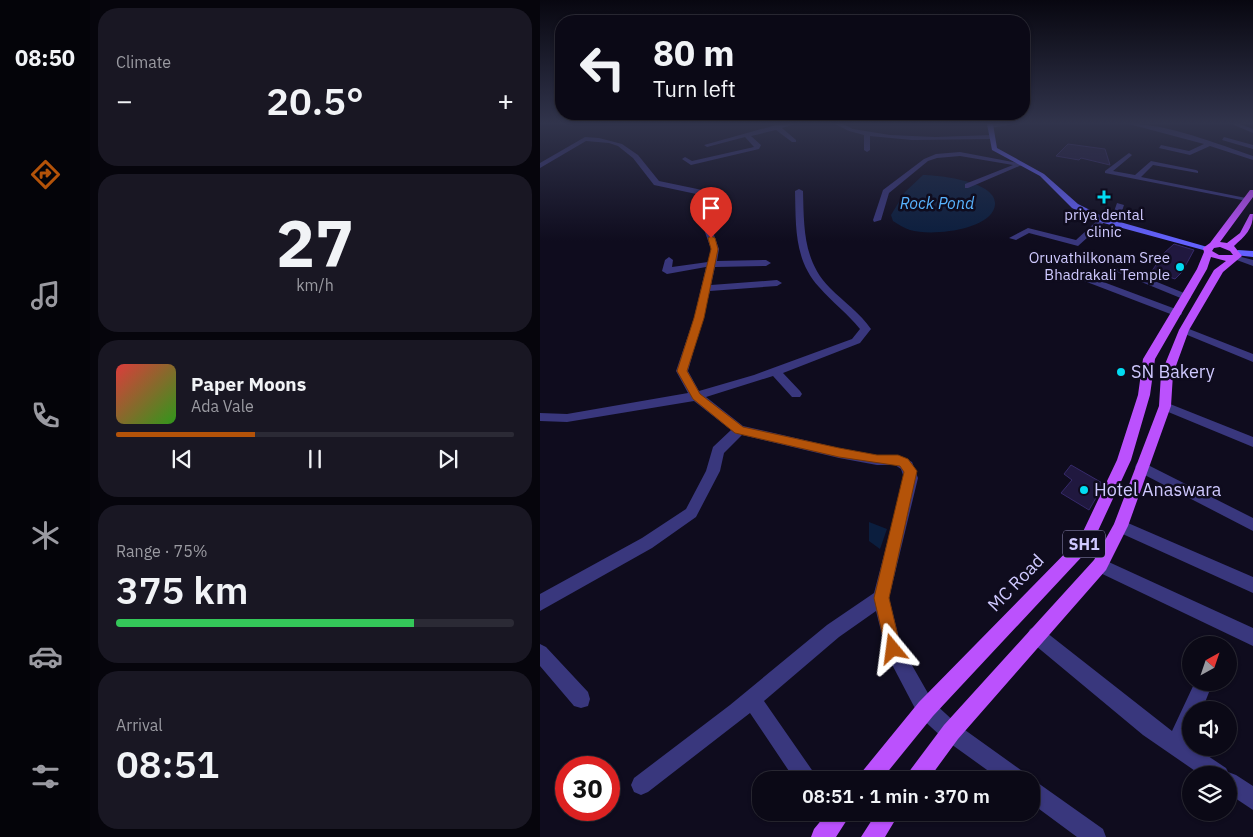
<!DOCTYPE html>
<html lang="en">
<head>
<meta charset="utf-8">
<style>
  body { margin:0; font-family:"IBM Plex Sans",sans-serif; background:#191723; color:#f1f3f6; height:100vh; display:flex; flex-direction:column; font-size:19px; white-space:nowrap }
  * { box-sizing:border-box; margin:0 }
  p { font-size:16px; color:#9a9aa1 }
  .icon { flex:none; width:28px; height:28px; fill:none; stroke:currentColor; stroke-width:2; stroke-linecap:round; stroke-linejoin:round }
  .map { position:relative; flex:1; overflow:hidden }
  .panel { display:flex; flex-direction:column; gap:8px; padding:8px; background:#06050c; width:450px }
  .panel>* { flex:none }
  .hud { position:absolute; left:15px; top:15px; width:475px; height:105px; border-radius:20px; box-shadow:0 1px 4px #0004,0 0 0 1px #2b2a35; background:#0b0916; color:#f1f3f6; overflow:hidden }
  .needle { width:32px; rotate:40deg }
  .buttons { position:absolute; left:642px; top:636px; display:grid; gap:10px }
  .buttons a { display:grid; place-items:center; width:55px; height:55px; border-radius:50%; background:#0b0916; box-shadow:0 1px 4px #0004,0 0 0 1px #2b2a35; font-size:25px }
  .speed { position:absolute; left:15px; top:756px; display:flex; gap:10px; font-size:25px; font-weight:700; text-align:center }
  .speed>* { display:grid; place-content:center; width:65px; height:65px; border-radius:50%; background:#0b0916; box-shadow:0 1px 4px #0004,0 0 0 1px #2b2a35; line-height:1 }
  .speed .limit { border:8px solid #d22; background:#fff; color:#111 }
  .pin { position:absolute; display:grid; place-items:center; width:42px; height:42px; color:#fff; margin:-51px -21px; border-radius:50% 50% 50% 0; rotate:-45deg; box-shadow:0 0 5px #0007 }
  .pin .icon { rotate:45deg }
  .me { position:absolute; width:55px; margin:-28px; rotate:344deg; stroke-linejoin:round; filter:drop-shadow(0 0 4px #0008) }
  .turn { display:flex; align-items:center; gap:18px; height:105px; padding:0 15px; font-size:22px }
  .turn .icon { width:65px; height:65px; stroke-width:2.5 }
  .turn b { display:block; font-size:35px; line-height:42px }
  .big { font-size:38px; font-weight:600; line-height:1.1 }
  .panel .card { flex:1; display:flex; flex-direction:column; justify-content:center; gap:8px; min-width:0; padding:0 18px; border-radius:20px; background:#191723 }
  .panel .dial { align-items:center; gap:0 }
  .dial b { font-size:65px; line-height:1 }
  .song { display:flex; align-items:center; gap:15px }
  .cover { width:60px; height:60px; border-radius:8px; background:linear-gradient(135deg,hsl(0 70% 55%),hsl(110 70% 35%)) }
  .played { height:5px; border-radius:2px; background:linear-gradient(90deg,#b45309 35%,#2b2a35 35%) }
  .keys { display:flex; justify-content:space-around; direction:ltr }
  .heat { display:flex; justify-content:space-between; align-items:center; font-size:28px; direction:ltr }
  .charge { height:8px; border-radius:4px; background:linear-gradient(90deg,#34c759 75%,#2b2a35 0) }
  .trip { position:absolute; left:212px; top:771px; width:288px; height:50px; border-radius:20px; background:#0b0916; box-shadow:0 1px 4px #0004,0 0 0 1px #2b2a35; font-weight:600; line-height:50px; text-align:center }
  main { display:flex; flex:1; min-height:0 }
  .tabs { display:flex; flex-direction:column; width:90px; justify-content:space-around; align-items:center; background:#040409; color:#9a9aa1 }
  .tabs .icon { width:35px; height:35px }
  .tabs .active { color:#b45309 }
  .tabs b { font-size:22px; color:#f1f3f6 }
  .map>svg:first-child { display:block }
  .water { fill:#0b1e3e }
  .building { fill:#20183f; stroke:#362a6a }
  .lines { fill:none; stroke-linecap:round; stroke-linejoin:round }
  .street { fill:#39377d; fill-rule:evenodd }
  .secondary { fill:#6361fe; fill-rule:evenodd }
  .primary { fill:#bb51fd; fill-rule:evenodd }
  .route { fill:#b45309; stroke:#753606 }
  .poi-dot { fill:#02dcf2; stroke:#0f0c1e; stroke-width:2 }
  .labels { text-anchor:middle; stroke-width:5; stroke-linejoin:round; paint-order:stroke }
  .far-poi-label { font-size:15px; fill:#cfc9ff; stroke:#0f0c1e }
  .far-water-label { font-size:16px; font-style:italic; fill:#58b3fe; stroke:#0f0c1e }
  .shield { fill:#0f0c1e; stroke:#9590bc; stroke-width:1 }
  .shield-label { font-size:16px; font-weight:bold; fill:#cfc9ff }
  .poi-label { font-size:18px; fill:#cfc9ff; stroke:#0f0c1e; text-anchor:start }
  .street-label { font-size:18px; fill:#cfc9ff; stroke:#0f0c1e }
</style>
</head>
<body>
<main>
<nav class="tabs">
<b>08:50</b>
<svg class="icon active" aria-label="directions" viewBox="0 0 24 24"><path d="M12 3l9 9-9 9-9-9zM9 14v-3h6M13 9l2 2-2 2"/></svg>
<svg class="icon" aria-label="music" viewBox="0 0 24 24"><path d="M9 18V5l10-2v13"/><circle cx="6" cy="18" r="3"/><circle cx="16" cy="16" r="3"/></svg>
<svg class="icon" aria-label="phone" viewBox="0 0 24 24"><path d="M5 4h4l2 5-3 2q2 4 5 5l2-3 5 2v4C11 20 4 13 5 4z"/></svg>
<svg class="icon" aria-label="climate" viewBox="0 0 24 24"><path d="M12 3v18M4 7l16 10M4 17L20 7"/></svg>
<svg class="icon" aria-label="car" viewBox="0 0 24 24"><path d="M5 17H2v-5l4-1 3-4h7l3 4 3 1v5h-3M9 17h6M6 11h13"/><circle cx="7" cy="17" r="2"/><circle cx="17" cy="17" r="2"/></svg>
<svg class="icon" aria-label="filters" viewBox="0 0 24 24"><path d="M4 7h16M4 17h16"/><circle cx="9" cy="7" r="2"/><circle cx="15" cy="17" r="2"/></svg>
</nav>
<section class="panel">
<div class="card"><p>Climate</p>
<div class="heat"><a>−</a><b class="big">20.5°</b><a>+</a></div>
</div>
<div class="card dial"><b>27</b><p>km/h</p></div>
<div class="card">
<div class="song"><i class="cover"></i><div><b>Paper Moons</b><p>Ada Vale</p></div></div>
<div class="played"></div>
<div class="keys"><svg class="icon" aria-label="previous" viewBox="0 0 24 24"><path d="M18 5L8 12l10 7zM5 5v14"/></svg><svg class="icon" aria-label="pause" viewBox="0 0 24 24"><path d="M8 5v14M16 5v14"/></svg><svg class="icon" aria-label="next" viewBox="0 0 24 24"><path d="M6 5l10 7-10 7zM19 5v14"/></svg></div>
</div>
<div class="card"><p>Range · 75%</p><b class="big">375 km</b><div class="charge"></div></div>
<div class="card"><p>Arrival</p><b class="big">08:51</b></div>
</section>
<div class="map">
<svg width="713" height="837" viewBox="0 0 713 837">
  <rect width="100%" height="100%" fill="#0f0c1e"/>
  <path class="water" d="M383,175c15,0 85,7 70,36 -11,20 -63,25 -83,19 -6,-2 -12,-6 -17,-9l-2,-6 14,-23z
    M329,522l18,7 -7,20 -11,-8z"/>
  <path class="building" d="M528,144l37,5 5,16 -29,-7 -2,2 -23,-4z
    M634,244l20,6 -12,22 -7,7 -23,-8 11,-17z
    M531,465l33,19 -15,26 -28,-17 11,-13 -8,-6z"/>
  <g class="lines">
    <path class="street" d="M255,124l-13,4 14,12v2h-4l-16,-12 -25,6 10,9 -2,4 -68,16 -9,-6 3,-2 7,4 62,-14 -9,-10 -38,10 -3,-2 72,-20z
      M295,124h8l10,5 37,6 45,2 57,-2 3,2 -3,2 -80,1 -42,-4v14l-3,2 -3,-2v-15l-15,-4z
      M454,124h21l-25,4 -3,-2z
      M589,124c36,-1 89,20 124,32v4l-43,-14 -20,9 -31,-7 2,-3 28,6 15,-7z
      M692,124h8l13,5v4z
      M45,137l14,1 23,6 16,11 21,26 48,10 11,13 -1,8 -8,9 10,28 -2,12 49,-1 5,3 -5,3 -51,1 -4,18 66,-5 5,3 -5,3 -67,5 -22,80 11,20 55,-16 98,-36 8,-10c-12,-15 -28,-27 -41,-42 -25,-27 -23,-61 -24,-96l4,-2 4,2c1,36 0,70 27,97 14,14 30,25 41,41l-11,14 -77,30 17,18 2,3 -2,3h-8l-19,-21 -67,21 37,29 96,22 38,7h21l14,7 6,16 -29,120 12,48 32,56 25,23 67,48 3,7h-27l-57,-41 -25,-23 -32,-61 -11,-44 -37,26 -75,64 50,72 3,7h-22l-45,-67 -102,79 -7,3 -7,-3 -3,-7 3,-7 96,-73 97,-80 47,-32 30,-115 -3,-9 -6,-4h-18l-38,-7 -97,-23 -18,18 -4,18 -24,46 -44,31 -112,63v-17l102,-56 44,-29 20,-38 7,-24 18,-17 -37,-29 -127,21 -27,-1v-8l27,1 121,-21 -12,-22 18,-53 12,-51 -39,7 -5,-3 3,-11 4,-3 4,3 -1,7 36,-5 3,-13 -10,-28 8,-9 1,-8 -9,-9 -47,-10 -21,-27 -15,-12 -9,-3 -23,-2 -46,27v-5z
      M684,137l29,8v4l-31,-9z
      M420,152l64,12 -56,24h-3v-4l48,-19 -53,-9 -23,2 -9,3 -39,32 -8,27 -7,2 -1,-2 10,-30 41,-31 12,-5z
      M589,153l3,2 -1,1 -18,15 22,4 16,-14 45,9 2,1v2l-45,-8 -12,12 110,22 -4,2 -142,-28v-2z
      M577,203l7,2 -6,18 -4,2 -4,-2z
      M560,218l7,2 -29,26 -49,-13 -13,7 -7,-2 19,-10 48,12z
      M694,255l19,5v6l-19,-7z
      M580,267l69,28 2,2 -2,2h-6l-66,-27 -2,-2z
      M542,274l99,37 1,2 -1,2h-8l-94,-36 -2,-2z
      M644,327l69,27v8l-73,-30 -1,-2z
      M625,402l88,35v10l-92,-38 -2,-3z
      M602,462l111,56v13l-116,-60 -2,-4 2,-4z
      M581,520l132,57v16l-137,-62 -2,-5 2,-5z
      M560,558l153,70v18l-159,-76 -2,-5 2,-5z
      M496,626l6,3 130,102 23,-49h18l-11,28h-11v23l-3,9 3,2v4h5l30,20 2,4 8,3 17,11v24l-24,-16v-19h-28l-58,-40 -113,-94 -3,-6 3,-6z
      M0,644l6,3 42,45 2,7 -2,7 -7,2 -7,-2 -34,-40z
      M490,780h1l7,3 65,46 3,8h-29l-46,-34z"/>
    <path class="secondary" d="M447,124h6l4,24 47,26 34,30 28,14 105,30 -4,3 -107,-29 -28,-14 -32,-32 -48,-26z
      M698,250l15,1v6l-18,-2 -1,-2z"/>
    <path class="primary" d="M710,190h3v7l-33,45 7,1 13,-10 10,-19h3c0,15 -8,22 -19,32l8,10 -19,16 -34,58 -16,44 -2,32 -43,120 -22,44 -148,169 -30,41h-23l3,-7 36,-48 150,-165 20,-36 45,-118 2,-32 18,-44 35,-60 12,-9 -15,-4 -4,12 -52,90 -5,36 -19,65 -41,88 -157,168 -52,64h-23l3,-7 58,-71 161,-164 37,-78 21,-65 5,-36 54,-90 7,-17 -1,-4 7,-5zM680,247l10,4 3,4h-14l-7,-4 2,-3z
      M288,812h24l-16,25h-25l3,-8z
      M337,812h23l-15,25h-24z"/>
  </g>
  <linearGradient id="sky" x2="0" y2="1"><stop stop-color="#080710"/><stop offset="0.51" stop-color="#31344c"/><stop offset="1" stop-color="#31344c" stop-opacity="0"/></linearGradient>
  <rect width="713" height="241" fill="url(#sky)"/>
  <path class="route" d="M171,236l4,2 3,11 -3,15 -11,54 -17,53 13,23 43,33 96,21 38,7h21l10,4 9,12 -28,127 12,51 -2,5 -6,3 -6,-3 -13,-56 30,-126 -4,-6 -61,-9 -104,-24 -42,-34 -16,-28 17,-53 17,-69 -3,-11z"/>
  <g class="poi-dot">
    <path d="M561.5 189.5h5v5h5v5h-5v5h-5v-5h-5v-5h5z"/>
    <circle cx="640" cy="267" r="5"/>
    <circle cx="581" cy="372" r="5"/>
    <circle cx="544" cy="490" r="5"/>
  </g>
  <g class="labels">
    <g class="far-poi-label">
      <text x="564" y="220">priya dental<tspan x="564" dy="17">clinic</tspan></text>
      <text x="630" y="263" text-anchor="end">Oruvathilkonam Sree<tspan x="630" dy="17">Bhadrakali Temple</tspan></text>
    </g>
    <g class="far-water-label">
      <text x="397" y="209">Rock Pond</text>
    </g>
    <rect class="shield" x="523" y="530.5" width="42" height="27" rx="4"/>
    <g class="shield-label">
      <text x="544" y="550">SH1</text>
    </g>
    <g class="poi-label">
      <text x="591" y="378">SN Bakery</text>
      <text x="554" y="496">Hotel Anaswara</text>
    </g>
    <g class="street-label">
      <text transform="translate(476 583) rotate(-46)" y="6">MC Road</text>
    </g>
  </g>
</svg>
<div class="buttons">
<a><svg class="needle" viewBox="-14 -14 28 28"><path d="M0-13l5 13h-10z" fill="#e53935"/><path d="M0 13l5-13h-10z" fill="#9a9aa1"/></svg></a>
<a><svg class="icon" aria-label="sound" viewBox="0 0 24 24"><path d="M4 9h4l5-4v14l-5-4H4zM17 9q2 3 0 6"/></svg></a>
<a><svg class="icon" aria-label="layers" viewBox="0 0 24 24"><path d="M12 4l9 5-9 5-9-5zM3 14l9 5 9-5"/></svg></a>
</div>
<div class="speed"><div class="limit">30</div></div>
<div class="pin" style="left:171px;top:238px;background:#d93025"><svg class="icon" aria-label="arrive" viewBox="0 0 24 24"><path d="M6 21V4h12l-3 4 3 4H6"/></svg></div>
<svg class="me" style="left:353px;top:649px" viewBox="-20 -20 40 40"><path d="M0-17L14 15 0 8-14 15z" fill="#b45309" stroke="#fff" stroke-width="4"/></svg>
<div class="trip">08:51 · 1 min · 370 m</div>
<div class="hud">
<div class="turn"><svg class="icon" aria-label="left" viewBox="0 0 24 24"><path d="M17 20v-9H6M10 6l-5 5 5 5"/></svg><div><b>80 m</b>Turn left</div></div>
</div>
</div>
</main>
</body>
</html>
